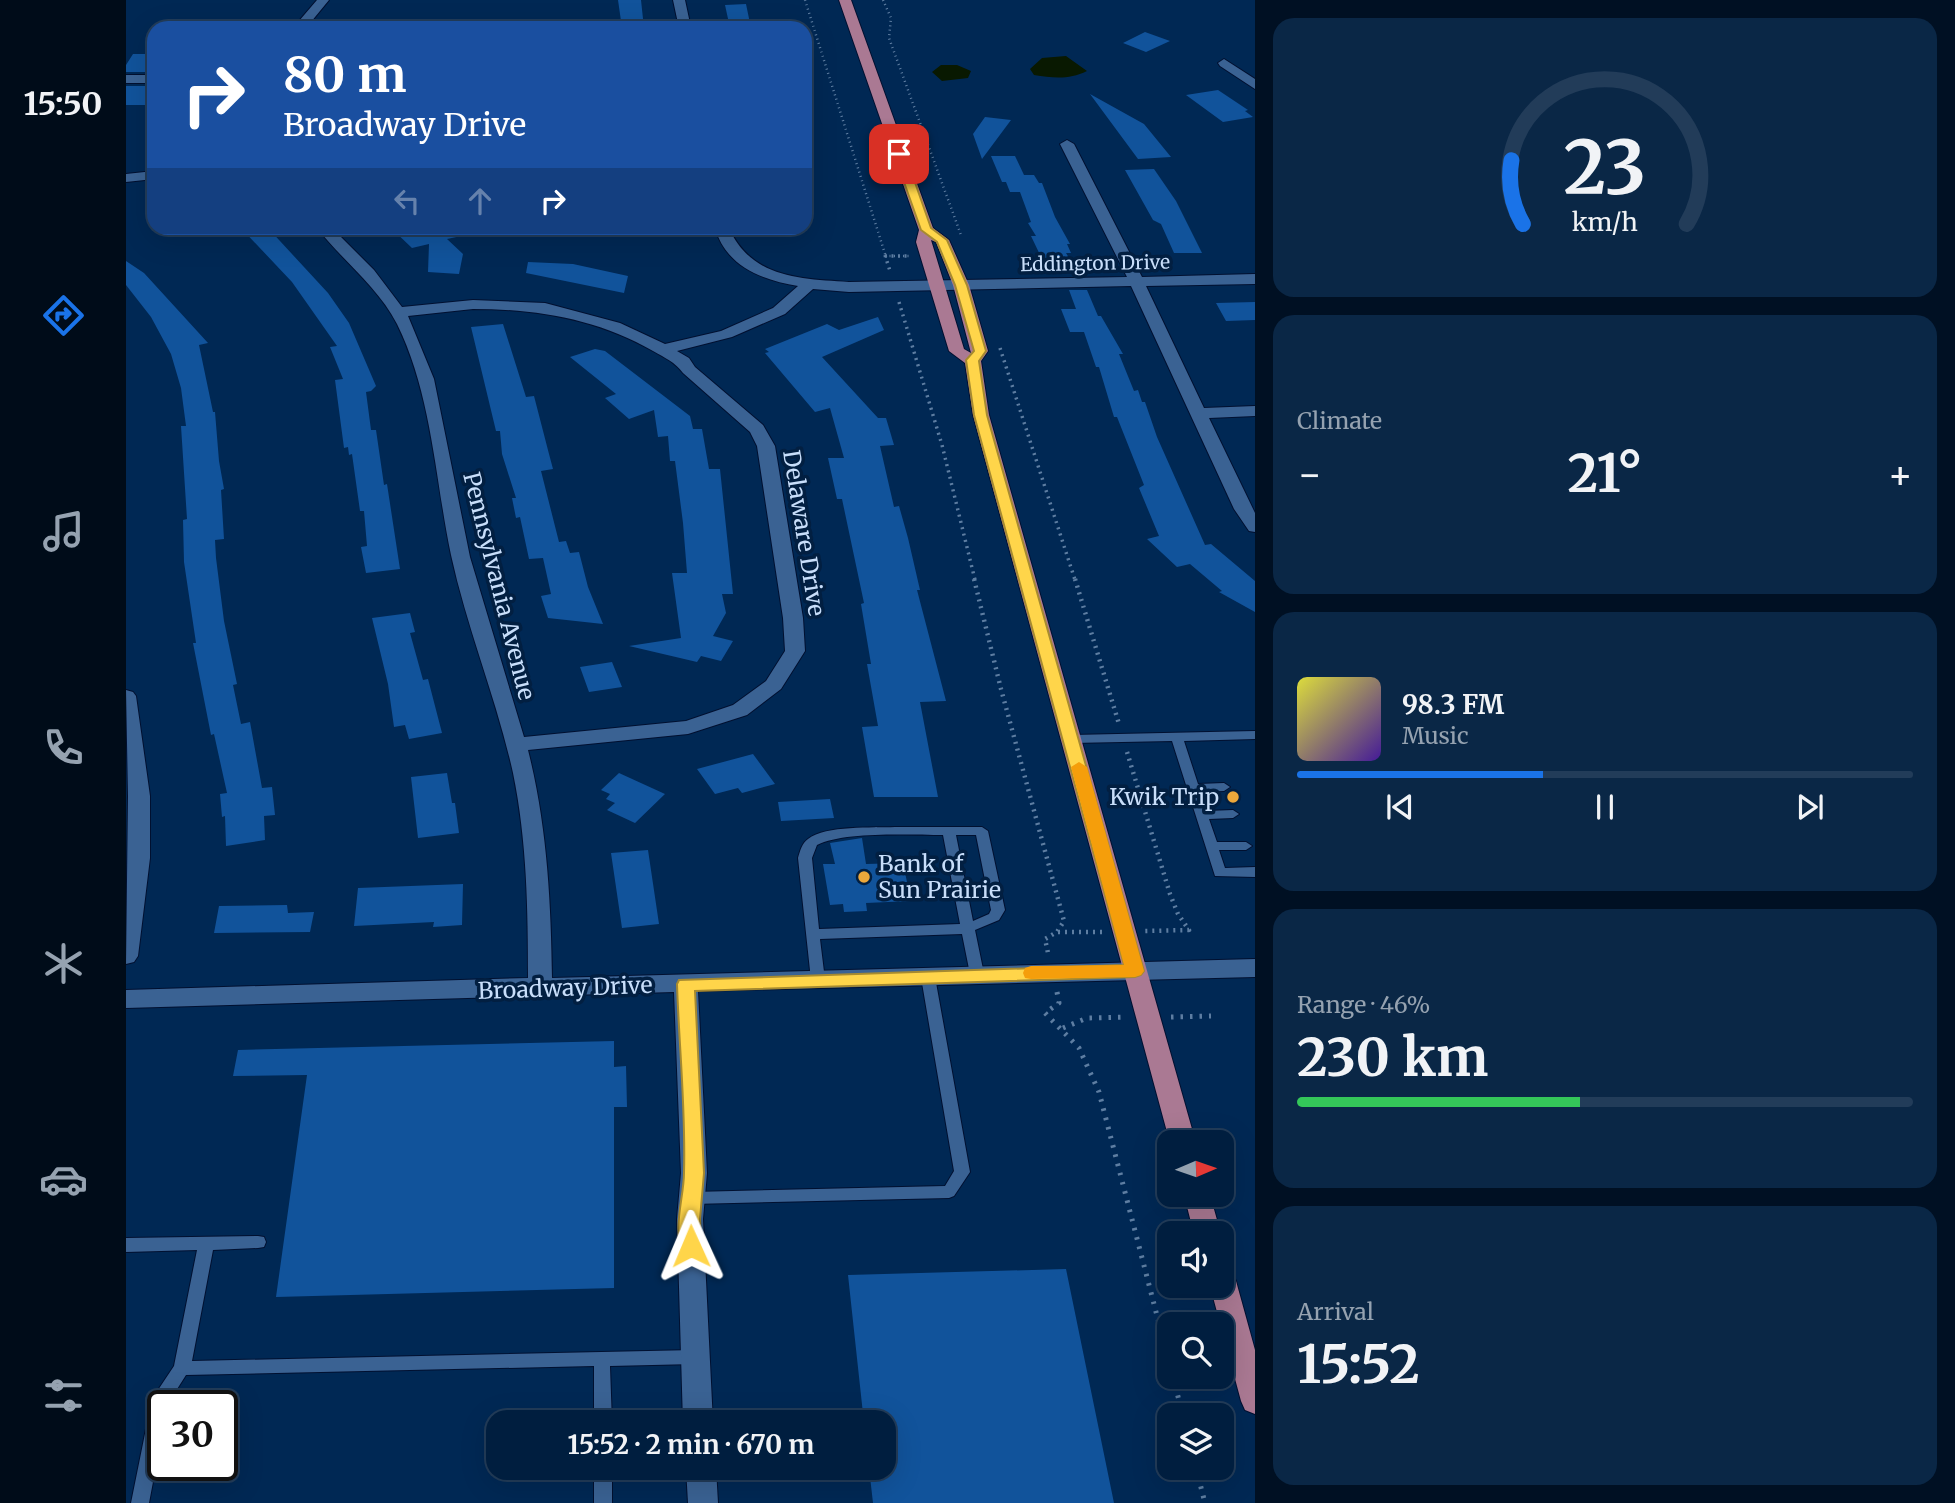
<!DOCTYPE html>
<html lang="en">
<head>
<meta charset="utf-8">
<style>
  body { margin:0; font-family:Merriweather,serif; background:#0a2746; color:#f1f3f6; height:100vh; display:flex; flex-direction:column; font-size:26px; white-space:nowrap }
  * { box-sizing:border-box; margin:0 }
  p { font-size:23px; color:#95a2b0 }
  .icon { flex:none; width:38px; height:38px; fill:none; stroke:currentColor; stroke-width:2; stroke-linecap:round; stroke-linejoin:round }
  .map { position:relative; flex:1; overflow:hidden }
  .drawer { display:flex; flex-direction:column; gap:18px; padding:18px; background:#001023; width:700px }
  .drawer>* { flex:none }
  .banner { position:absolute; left:21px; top:21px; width:665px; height:214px; border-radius:21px; box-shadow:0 7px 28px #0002,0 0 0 2px #223c59; background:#1a4fa0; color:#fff; overflow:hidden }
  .needle { width:46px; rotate:88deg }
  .buttons { position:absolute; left:1031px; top:1130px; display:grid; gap:14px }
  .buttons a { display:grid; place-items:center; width:77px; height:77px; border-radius:14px; background:#001e3f; box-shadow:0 7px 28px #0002,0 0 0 2px #223c59; font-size:35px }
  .speed { position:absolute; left:21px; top:1390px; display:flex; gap:14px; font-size:35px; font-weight:700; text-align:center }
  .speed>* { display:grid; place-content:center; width:91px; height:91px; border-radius:50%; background:#001e3f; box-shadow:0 7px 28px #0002,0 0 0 2px #223c59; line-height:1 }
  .speed .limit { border:4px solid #111; border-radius:10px; background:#fff; color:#111 }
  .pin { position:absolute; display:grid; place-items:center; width:60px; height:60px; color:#fff; margin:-30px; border-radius:14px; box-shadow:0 4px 10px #0006 }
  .me { position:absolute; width:77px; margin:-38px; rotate:359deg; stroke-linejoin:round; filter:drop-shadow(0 0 5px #0008) }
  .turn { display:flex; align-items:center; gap:24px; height:147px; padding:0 21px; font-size:32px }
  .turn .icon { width:91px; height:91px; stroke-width:2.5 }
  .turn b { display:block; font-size:49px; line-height:60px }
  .lanes { display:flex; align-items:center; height:66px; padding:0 21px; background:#0003; justify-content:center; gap:35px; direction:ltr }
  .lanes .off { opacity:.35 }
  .big { font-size:52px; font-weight:700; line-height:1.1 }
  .drawer .widget { flex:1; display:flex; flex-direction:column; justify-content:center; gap:10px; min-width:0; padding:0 24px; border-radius:21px; background:#0a2746 }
  .drawer .dial { align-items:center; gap:0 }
  .dial svg { height:182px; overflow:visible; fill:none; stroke:#223c59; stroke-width:7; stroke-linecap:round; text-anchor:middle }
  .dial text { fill:#f1f3f6; stroke:none }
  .song { display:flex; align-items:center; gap:21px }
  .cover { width:84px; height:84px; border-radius:10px; background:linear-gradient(135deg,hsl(60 70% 55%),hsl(260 70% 35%)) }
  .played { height:7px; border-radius:4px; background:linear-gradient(90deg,#1a73e8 40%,#223c59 40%) }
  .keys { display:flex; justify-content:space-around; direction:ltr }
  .heat { display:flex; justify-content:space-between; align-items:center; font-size:38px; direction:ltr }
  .charge { height:10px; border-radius:5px; background:linear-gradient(90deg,#34c759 46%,#223c59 0) }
  .trip { position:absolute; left:360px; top:1410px; width:410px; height:70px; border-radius:21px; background:#001e3f; box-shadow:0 7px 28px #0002,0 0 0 2px #223c59; font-weight:700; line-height:70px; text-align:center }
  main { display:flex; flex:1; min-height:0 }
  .tabs { display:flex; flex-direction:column; width:126px; justify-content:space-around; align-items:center; background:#000c19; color:#95a2b0 }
  .tabs .icon { width:49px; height:49px }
  .tabs .on { color:#1a73e8 }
  .tabs b { font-size:32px; color:#f1f3f6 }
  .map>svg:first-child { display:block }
  .water { fill:#091901 }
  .building { fill:#11539b }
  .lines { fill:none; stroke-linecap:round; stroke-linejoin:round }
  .lane-casing { stroke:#001030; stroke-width:2 }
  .street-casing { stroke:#001030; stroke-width:2 }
  .primary-casing { stroke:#001030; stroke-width:2 }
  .path-far3 { stroke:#5e7ea2; stroke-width:2.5; stroke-dasharray:1 3.5; stroke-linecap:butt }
  .path-far2 { stroke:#5e7ea2; stroke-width:3.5; stroke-dasharray:2 4.5; stroke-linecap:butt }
  .path-far1 { stroke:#5e7ea2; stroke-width:4.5; stroke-dasharray:2 5; stroke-linecap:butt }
  .path { stroke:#5e7ea2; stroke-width:5; stroke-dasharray:2.5 7; stroke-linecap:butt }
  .lane { fill:#3a6293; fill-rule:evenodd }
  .street { fill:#3a6293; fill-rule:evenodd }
  .primary { fill:#aa7993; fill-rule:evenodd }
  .route { fill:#ffd54a; stroke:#a68a30; stroke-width:2 }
  .slow { fill:#f59e0b }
  .poi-dot { fill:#eda83b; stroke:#021f41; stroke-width:2.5 }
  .labels { text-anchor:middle; stroke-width:7; stroke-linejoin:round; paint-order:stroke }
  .far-street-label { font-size:19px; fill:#c8defa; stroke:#021f41 }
  .street-label { font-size:23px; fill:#c8defa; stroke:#021f41 }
  .poi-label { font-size:23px; fill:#c8defa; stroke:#021f41; text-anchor:end }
</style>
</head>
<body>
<main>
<nav class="tabs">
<b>15:50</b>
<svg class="icon on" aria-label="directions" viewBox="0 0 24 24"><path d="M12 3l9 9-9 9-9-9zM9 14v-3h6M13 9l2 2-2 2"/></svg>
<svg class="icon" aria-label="music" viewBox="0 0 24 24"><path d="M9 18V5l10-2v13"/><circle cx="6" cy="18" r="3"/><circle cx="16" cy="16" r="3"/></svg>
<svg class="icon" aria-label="phone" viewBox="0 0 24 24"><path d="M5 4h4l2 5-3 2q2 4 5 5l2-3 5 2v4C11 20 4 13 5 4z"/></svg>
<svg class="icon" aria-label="climate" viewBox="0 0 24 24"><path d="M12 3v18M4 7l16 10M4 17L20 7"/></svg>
<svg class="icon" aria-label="car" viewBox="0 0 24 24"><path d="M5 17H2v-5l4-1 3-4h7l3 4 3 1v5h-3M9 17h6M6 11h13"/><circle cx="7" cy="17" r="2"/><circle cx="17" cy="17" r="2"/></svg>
<svg class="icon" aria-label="filters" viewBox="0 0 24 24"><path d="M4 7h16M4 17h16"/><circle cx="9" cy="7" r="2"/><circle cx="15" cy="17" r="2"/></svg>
</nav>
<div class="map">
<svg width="1129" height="1503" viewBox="0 0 1129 1503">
  <rect width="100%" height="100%" fill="#002854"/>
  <path class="water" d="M940,56l21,15c-18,9 -34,7 -53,4l-4,-6 12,-11z
    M815,65h16l14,6 -3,7 -26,3 -10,-9z"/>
  <path class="building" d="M492,0h23l3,28h-22z
    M620,4l5,24h-21l-5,-23z
    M1019,32l25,9 -24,11 -23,-9z
    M7,54h21v18h-28v-7z
    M0,86h28v19h-28z
    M1092,90l30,20 -3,1 8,6 -30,5 -37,-27z
    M964,94l54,30 27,33 -33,2z
    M859,117l26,3 -29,39 -9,-25z
    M865,156h24l9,19h10l5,8h3l13,34 15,27h-3l4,9h-5l3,5 -27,1 -11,-23h5l-8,-13 3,-1 -11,-30h-10l-4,-10h-4z
    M1028,169l22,32 26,52h-28l-13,-29 -8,-4 -28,-50z
    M115,228h27l60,65 21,30 27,63 -5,5 -5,1 5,38h5l8,55 3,-1 13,85 -34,4 -5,-26 6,-1 -3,-35h-4l-8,-57 -3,1 -1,-8 -4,1 -9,-68 8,-1 -13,-32 7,-1 -45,-64z
    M265,228h74l1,7 -19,4 16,15 -4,20 -31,-2 1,-28 -17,4z
    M0,261l18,12 64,70 -9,2 14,67h2l4,49 5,28 -3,1 3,49 -9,1 1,18 8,63 13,63 -4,1 8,39 9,-2 12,66 10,-1 3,28 -11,1 1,24 -39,6 -1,-30 -3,1 -2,-23 7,-1 -13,-59 -3,1 -18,-92h3l-12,-81 -1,-42 4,-1 -6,-93h5l-5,-38 -10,-34 -20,-37 -25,-32z
    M402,262l45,2 55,12 -4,17 -98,-20z
    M943,290h18l11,26h3l22,38h-4l15,37 4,-1 4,12h3l12,35 48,108 6,-1 44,37v31l-36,-20 3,-1 -32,-27 -13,3 -30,-28 12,-3 -20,-48 5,-3 -27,-68h-3l-15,-50h-3l-12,-35h-14l-9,-23h15z
    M1129,302v18l-29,1 -10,-18z
    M752,317l6,13 -62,27 56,61h8l8,27 -14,1 14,61 5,-1 9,32 12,52h-3l29,111 -26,1 18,95h-64l-12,-70 16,-1 -11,-62h4l-10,-60 3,-1 -22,-104h-5l-9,-41h16l-14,-50 -15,4 -50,-59 4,-1 -4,-3 62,-25 12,6z
    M377,324l23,73 8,-1 15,58 4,15 -12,2 18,71 7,-1 4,12 9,-1 9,35 15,37 -55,-6 -7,-22 10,-2 -8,-36 -14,1 -9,-42 -4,1 -4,-20h4l-14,-44 -2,-23h-4l-25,-104z
    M469,349l10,2 85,65 3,13h9l7,40h11l13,125h-11l4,19 -13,23 20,5 -12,20 -20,-5 -4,6 -68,-16 52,-8 -9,-65h15l-4,-50 -8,-62h-5l-2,-25 -10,1 -4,-27 -25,9 -24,-21 11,-4 -46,-37z
    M284,613l5,19 -5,1 13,47 5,-1 14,54 -33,6 -4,-14 -11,2 -6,-43 -16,-66z
    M486,662l10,25 -33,5 -9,-25z
    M627,754l22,30 -33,9 -4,-5 -23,6 -18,-25z
    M321,773l5,30h3l4,30 -41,5 -7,-61z
    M493,773l46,21 -30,29 -28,-13 8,-7 -9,-4 4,-5 -9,-4z
    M704,799l4,19 -53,3 -3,-19z
    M736,838l4,26 37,-1 8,38 -45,2 1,8 -23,1 -1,-8 -13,1 -7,-41h12l-5,-21z
    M522,850l11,74 -37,4 -11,-75z
    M337,884l-1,41 -29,2 1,-5 -80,4 4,-38z
    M161,905l1,8 26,-1 -4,20 -96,1 5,-27z
    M488,1041v26l12,-1 1,41h-13v181l-338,9 31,-222 -74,1 5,-26z
    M940,1269l48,234h-241l-4,-35h15v-45h-20l-16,-148z"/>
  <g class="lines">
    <defs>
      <path id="lane" d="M1129,731v8l-71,2 14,43 26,-1 6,4 -6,4 -23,1 6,19 26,-1 6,4 -6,4 -24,1 8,23h29l6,4 -6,4h-27l6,18 30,-1v10l-40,-1 -43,-135 -100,2 -6,-4 6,-4z
        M769,827h87l6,4 17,79 -6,10 -24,10 9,44 -2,4h-10l-2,-4 -8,-40 -142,5 5,41 -2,4h-10l-2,-4 -13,-122c2,-7 4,-15 10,-19 18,-14 65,-11 87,-12zM817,835l17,89 -141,5 -7,-71 5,-13c27,-14 94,-10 126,-10zM830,835h20l15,75 -2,4 -16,7z
        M802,972l5,1 2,4 35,195 -16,24 -5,2 -257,6 -5,-2 -3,-4 3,-4 5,-2 253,-6 9,-15 -33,-194 2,-4z
        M132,1236l6,1 2,5 -2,5 -6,1 -45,2 -21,111 503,-11 6,2 2,5 -2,5 -6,2 -85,2 2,57h-18v-57l-408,9 -19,30h-4v24l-14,74h-18l21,-104 22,-33 23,-116 -71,2v-14z
        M468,1468h18v35h-18z"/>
      <path id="street" d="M191,0h12l-23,28h-13z
        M547,0h12l6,28h-12z
        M1098,59l31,20v10l-35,-23 -2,-3z
        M0,75h28v8h-28z
        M941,140l7,4 68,133 113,-3v10l-109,2 58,122 51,-2v10l-46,2 46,95v19l-6,-1 -15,-22 -103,-223 -282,6 -36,-3 -28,25 -53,23 -55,14 12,7 6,9 68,58 12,21 28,172 2,33 -24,38 -34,26 -59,19 -160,16c19,75 23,151 24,228l703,-19v18l-557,14 9,182 -4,46 10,204h-30l-6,-204 4,-46 -7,-181 -548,16v-18l402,-12c0,-68 -1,-137 -15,-205 -16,-73 -46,-144 -62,-218 -16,-76 -19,-160 -54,-231 -19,-37 -54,-63 -80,-96h15l42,42 28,37 71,-7 72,3 75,20 45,21 56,-13 52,-23 25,-22c-37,-6 -72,-20 -83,-58h14c22,50 71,51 120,54l278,-5 -67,-133zM347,309c64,0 124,10 180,42 12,7 22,11 30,22l67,59 7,14 26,172 2,33 -19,30 -33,24 -47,16 -162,16 -54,-180 -36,-178 -26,-63z
        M28,171v8l-28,3v-8z
        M0,690l7,2 3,4 14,100v62l-12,98 -4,6 -8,2 2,-168z
        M560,1468h30l2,35h-30z"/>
      <path id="primary" d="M713,0h12l82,228 16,12 20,45 19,66 -7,10 8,54 207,728h-26l-197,-728 -8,-52 -16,-12 -33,-109 3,-12zM805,240l5,2 17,43 18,68 -7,-4z
        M1058,1195h26l11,39h-27z
        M1096,1269l10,4 4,8 19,69v64l-10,-4 -4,-9 -31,-115h12z"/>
    </defs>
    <use href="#lane" class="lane-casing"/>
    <use href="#street" class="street-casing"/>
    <use href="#primary" class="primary-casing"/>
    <path class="path-far3" d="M679,0l81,257
      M757,0l8,18 -2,20 72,197
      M759,256h24"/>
    <path class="path-far2" d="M759,255l5,16
      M759,256h24
      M773,302l43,143 33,135
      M874,348l75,232"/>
    <path class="path-far1" d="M848,579l27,110 63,232 -7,11 -12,7 3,14
      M949,579l44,145
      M1001,752l43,142 8,20 11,16 -44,1
      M932,932h44"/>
    <path class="path" d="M931,992l2,11 -14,10 34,35 20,44 70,270
      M1045,1017l40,-1
      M937,1028l24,-10 40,-1
      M1047,1377l10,39
      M1070,1468l9,35"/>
    <use href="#lane" class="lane"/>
    <use href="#street" class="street"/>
    <use href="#primary" class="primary"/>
  </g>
  <path class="route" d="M770,151l9,3 26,74 16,12 20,45 19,66 -7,10 8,54 157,556 -3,4 -6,2 -440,14 9,182 -4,46 1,27 -3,6 -7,3 -8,-3c-11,-22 1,-55 1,-79 2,-63 -5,-126 -7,-189l2,-4 445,-15 -150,-550 -8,-55 8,-9 -19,-66 -18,-43 -16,-12 -27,-76z"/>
  <path class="slow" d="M953,762l8,5 57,204 -3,4 -6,2 -104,2 -6,-1 -2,-5 2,-5 6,-2 93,-1 -53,-198z"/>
  <g class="poi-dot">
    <circle cx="1107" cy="797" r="7"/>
    <circle cx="738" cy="877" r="7"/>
  </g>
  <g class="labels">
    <g class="far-street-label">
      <text transform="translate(969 263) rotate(-1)" y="7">Eddington Drive</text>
    </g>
    <g class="street-label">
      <text transform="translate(678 533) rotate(81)" y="8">Delaware Drive</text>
      <text transform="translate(373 586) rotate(76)" y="8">Pennsylvania Avenue</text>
      <text transform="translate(439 988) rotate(-2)" y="8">Broadway Drive</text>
    </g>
    <g class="poi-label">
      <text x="1093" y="805">Kwik Trip</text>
      <text x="752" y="872" text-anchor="start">Bank of<tspan x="752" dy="26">Sun Prairie</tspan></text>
    </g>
  </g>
</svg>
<div class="buttons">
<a><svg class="needle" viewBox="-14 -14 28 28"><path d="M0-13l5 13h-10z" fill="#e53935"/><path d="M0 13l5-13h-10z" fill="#95a2b0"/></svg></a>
<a><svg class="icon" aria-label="sound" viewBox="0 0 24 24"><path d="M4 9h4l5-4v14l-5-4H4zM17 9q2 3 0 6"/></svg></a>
<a><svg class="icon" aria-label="search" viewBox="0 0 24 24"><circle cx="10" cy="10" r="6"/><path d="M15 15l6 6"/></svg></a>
<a><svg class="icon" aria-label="layers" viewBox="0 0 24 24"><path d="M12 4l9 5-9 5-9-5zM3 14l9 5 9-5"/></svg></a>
</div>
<div class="speed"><div class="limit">30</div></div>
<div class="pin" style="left:773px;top:154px;background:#d93025"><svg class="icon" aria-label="arrive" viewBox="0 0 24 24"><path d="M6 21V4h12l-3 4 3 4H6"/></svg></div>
<svg class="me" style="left:565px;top:1246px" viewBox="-20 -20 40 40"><path d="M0-17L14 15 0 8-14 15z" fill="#ffd54a" stroke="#fff" stroke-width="4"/></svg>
<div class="trip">15:52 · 2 min · 670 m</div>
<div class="banner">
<div class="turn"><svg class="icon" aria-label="right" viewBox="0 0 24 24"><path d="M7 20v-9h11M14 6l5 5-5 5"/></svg><div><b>80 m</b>Broadway Drive</div></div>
<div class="lanes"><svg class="icon off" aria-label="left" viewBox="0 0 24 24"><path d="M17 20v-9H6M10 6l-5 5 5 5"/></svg><svg class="icon off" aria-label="ahead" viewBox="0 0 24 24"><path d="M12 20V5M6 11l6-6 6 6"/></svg><svg class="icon" aria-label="right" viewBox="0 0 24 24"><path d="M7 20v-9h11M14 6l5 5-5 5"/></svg></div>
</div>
</div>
<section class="drawer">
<div class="widget dial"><svg viewBox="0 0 100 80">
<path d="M14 69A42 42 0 1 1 86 69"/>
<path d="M14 69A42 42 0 0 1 9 41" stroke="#1a73e8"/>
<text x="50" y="56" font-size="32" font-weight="700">23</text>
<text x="50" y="72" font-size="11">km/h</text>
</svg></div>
<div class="widget"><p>Climate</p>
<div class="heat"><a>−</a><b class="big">21°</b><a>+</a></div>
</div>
<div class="widget">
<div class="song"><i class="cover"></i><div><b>98.3 FM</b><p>Music</p></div></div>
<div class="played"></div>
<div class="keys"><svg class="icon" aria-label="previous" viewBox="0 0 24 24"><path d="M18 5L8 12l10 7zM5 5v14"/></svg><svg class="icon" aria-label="pause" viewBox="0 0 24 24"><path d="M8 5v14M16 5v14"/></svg><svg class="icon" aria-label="next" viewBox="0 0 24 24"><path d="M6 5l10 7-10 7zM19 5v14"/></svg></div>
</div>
<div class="widget"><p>Range · 46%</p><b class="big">230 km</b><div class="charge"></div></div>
<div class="widget"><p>Arrival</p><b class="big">15:52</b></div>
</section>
</main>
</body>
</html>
